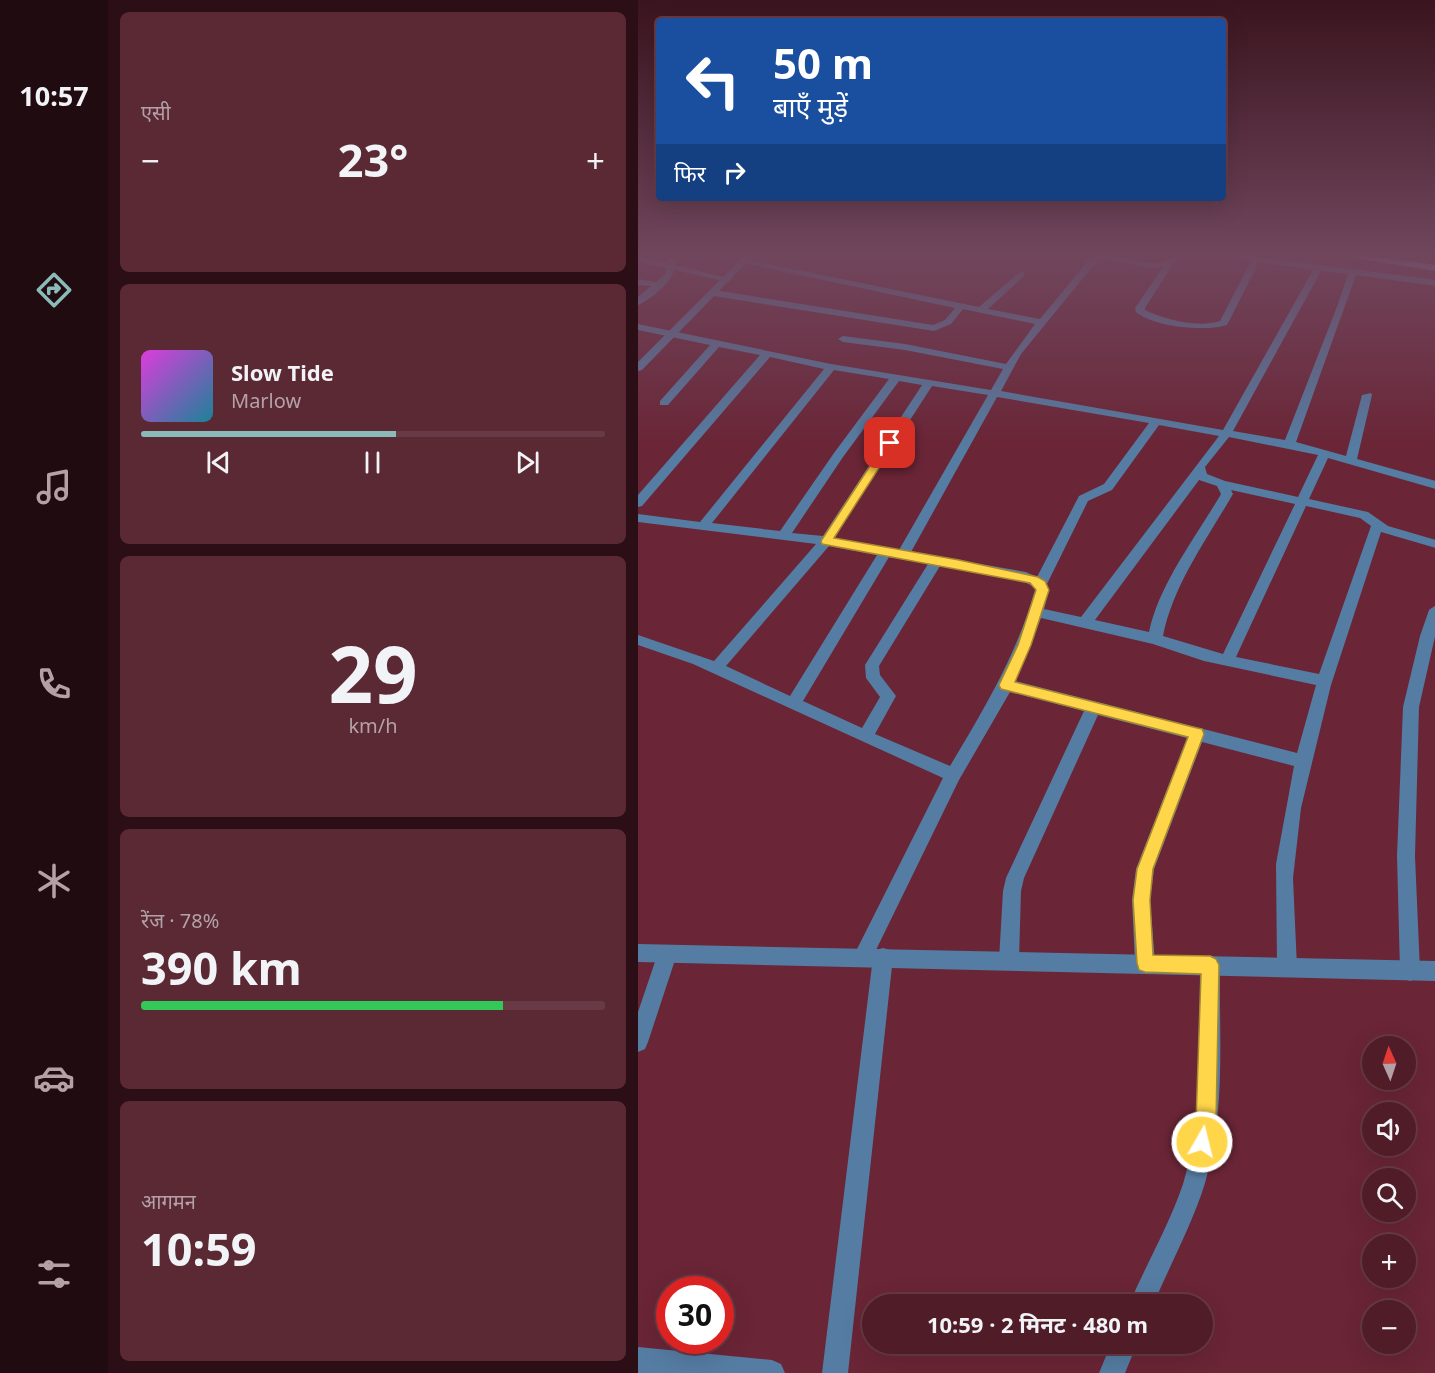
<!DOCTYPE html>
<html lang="hi">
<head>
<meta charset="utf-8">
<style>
  body { margin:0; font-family:"Noto Sans","Noto Sans Devanagari",sans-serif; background:#5a2934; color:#f1f3f6; height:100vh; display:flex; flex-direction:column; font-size:22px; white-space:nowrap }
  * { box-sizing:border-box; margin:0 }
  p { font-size:20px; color:#b4a1a8 }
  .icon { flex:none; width:33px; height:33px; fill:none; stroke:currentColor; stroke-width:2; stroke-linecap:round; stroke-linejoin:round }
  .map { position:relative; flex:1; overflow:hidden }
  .sheet { display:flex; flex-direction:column; gap:12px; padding:12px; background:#2c0f16; width:530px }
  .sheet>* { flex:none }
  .guide { position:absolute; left:18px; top:18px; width:570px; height:183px; border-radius:6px; box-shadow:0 6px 24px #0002,0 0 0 2px #673a45; background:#1a4fa0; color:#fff; overflow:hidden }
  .needle { width:39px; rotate:357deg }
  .fabs { position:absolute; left:724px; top:1036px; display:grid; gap:12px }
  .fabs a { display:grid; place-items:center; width:54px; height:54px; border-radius:50%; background:#501c28; box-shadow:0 6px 24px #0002,0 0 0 2px #673a45; font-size:30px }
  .speed { position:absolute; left:18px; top:1276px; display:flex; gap:12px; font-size:30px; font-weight:700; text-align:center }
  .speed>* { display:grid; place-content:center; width:78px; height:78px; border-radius:50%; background:#501c28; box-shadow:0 6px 24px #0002,0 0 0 2px #673a45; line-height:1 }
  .speed .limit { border:9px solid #d22; background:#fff; color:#111 }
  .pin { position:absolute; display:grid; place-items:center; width:51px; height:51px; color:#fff; margin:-26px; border-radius:12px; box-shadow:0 3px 9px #0006 }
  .me { position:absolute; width:66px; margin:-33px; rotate:8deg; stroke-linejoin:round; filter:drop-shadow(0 0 4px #0008) }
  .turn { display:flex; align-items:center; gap:21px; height:126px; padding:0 18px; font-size:27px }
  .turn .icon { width:78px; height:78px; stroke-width:2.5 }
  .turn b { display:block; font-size:42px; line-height:51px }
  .then { display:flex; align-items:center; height:57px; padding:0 18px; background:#0003; gap:12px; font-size:22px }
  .big { font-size:45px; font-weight:700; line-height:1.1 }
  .sheet .tile { flex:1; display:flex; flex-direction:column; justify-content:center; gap:9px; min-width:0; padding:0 21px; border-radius:9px; background:#5a2934 }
  .sheet .dial { align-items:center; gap:0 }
  .dial b { font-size:78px; line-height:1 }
  .song { display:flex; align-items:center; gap:18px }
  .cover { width:72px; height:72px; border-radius:9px; background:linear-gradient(135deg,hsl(300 70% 55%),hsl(190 70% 35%)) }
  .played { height:6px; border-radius:3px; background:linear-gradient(90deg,#8bbbb9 55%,#673a45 55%) }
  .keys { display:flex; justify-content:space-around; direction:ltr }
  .heat { display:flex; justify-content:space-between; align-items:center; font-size:33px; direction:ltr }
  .charge { height:9px; border-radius:4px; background:linear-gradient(90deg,#34c759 78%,#673a45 0) }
  .trip { position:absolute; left:224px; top:1294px; width:351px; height:60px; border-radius:30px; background:#501c28; box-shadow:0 6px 24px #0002,0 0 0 2px #673a45; font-weight:700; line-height:60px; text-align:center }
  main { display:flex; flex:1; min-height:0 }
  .tabs { display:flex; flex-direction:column; width:108px; justify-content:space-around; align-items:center; background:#200b10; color:#b4a1a8 }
  .tabs .icon { width:42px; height:42px }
  .tabs .active { color:#8bbbb9 }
  .tabs b { font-size:27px; color:#f1f3f6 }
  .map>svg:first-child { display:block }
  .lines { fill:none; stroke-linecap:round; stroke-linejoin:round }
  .minor { fill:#557ca2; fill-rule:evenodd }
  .tertiary { fill:#557ca2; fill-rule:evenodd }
  .trunk { fill:#8cbeee; fill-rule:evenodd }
  .route { fill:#ffd54a; stroke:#a68a30; stroke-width:1.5 }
</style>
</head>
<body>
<main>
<nav class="tabs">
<b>10:57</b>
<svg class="icon active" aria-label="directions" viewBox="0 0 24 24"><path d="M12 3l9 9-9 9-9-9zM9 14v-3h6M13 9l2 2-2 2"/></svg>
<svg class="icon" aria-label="music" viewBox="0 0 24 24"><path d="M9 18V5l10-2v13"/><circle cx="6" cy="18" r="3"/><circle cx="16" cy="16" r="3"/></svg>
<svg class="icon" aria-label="phone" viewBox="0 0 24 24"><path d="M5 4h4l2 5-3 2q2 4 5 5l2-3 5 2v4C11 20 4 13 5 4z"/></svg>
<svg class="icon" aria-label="climate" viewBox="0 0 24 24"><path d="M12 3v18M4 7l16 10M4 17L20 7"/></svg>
<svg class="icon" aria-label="car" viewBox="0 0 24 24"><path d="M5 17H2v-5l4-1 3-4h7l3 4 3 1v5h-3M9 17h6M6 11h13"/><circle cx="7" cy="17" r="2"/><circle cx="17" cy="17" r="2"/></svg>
<svg class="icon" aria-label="filters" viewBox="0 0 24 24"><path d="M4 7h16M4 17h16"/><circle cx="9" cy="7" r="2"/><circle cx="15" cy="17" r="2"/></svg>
</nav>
<section class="sheet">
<div class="tile"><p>एसी</p>
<div class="heat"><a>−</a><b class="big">23°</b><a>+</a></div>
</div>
<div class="tile">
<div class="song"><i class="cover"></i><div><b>Slow Tide</b><p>Marlow</p></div></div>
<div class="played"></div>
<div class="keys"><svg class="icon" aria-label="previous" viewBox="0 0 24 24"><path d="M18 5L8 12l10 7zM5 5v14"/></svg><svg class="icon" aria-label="pause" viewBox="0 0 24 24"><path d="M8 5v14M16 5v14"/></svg><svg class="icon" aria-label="next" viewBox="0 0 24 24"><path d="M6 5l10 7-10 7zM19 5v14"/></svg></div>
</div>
<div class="tile dial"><b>29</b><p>km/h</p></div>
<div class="tile"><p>रेंज · 78%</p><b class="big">390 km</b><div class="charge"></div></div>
<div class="tile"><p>आगमन</p><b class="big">10:59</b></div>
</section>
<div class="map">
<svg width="798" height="1373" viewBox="0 0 798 1373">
  <rect width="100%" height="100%" fill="#6a2536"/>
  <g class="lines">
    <path class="minor" d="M33,255h8l-4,10 57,14 -4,3 -54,-12c-2,12 -24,30 -36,35v-8l13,-11 -13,-1v-6l18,3 9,-8 1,-6 -28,-6v-6l29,7z
      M461,255c20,0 38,8 57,8 11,0 16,-8 27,-8l-10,9 -28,44v2c21,10 53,18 75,11l31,-60 -33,-6h26l192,25v6l-80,-11 -60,167 50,14 16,-61 9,-2 1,2 -15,64 79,22v8l-108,-31 -19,41 59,13 20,14 48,14v8l-55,-16 -50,153 -30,123 -8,70 4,89 -3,7 -7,3 -7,-3 -3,-7 -1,-103 18,-98 -92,-24 -48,127 -4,31 5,63 -3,7 -7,3 -7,-3 -3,-7 -3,-63 4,-31 51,-131 -89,-23 -74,163 -3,13 -2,69 -3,7 -7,3 -7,-3 -3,-7 4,-69 3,-13 78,-167 -74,-19 -51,88 -83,170 7,-2 7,2 3,7 -45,416h-26l51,-416 3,-6 -6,13 -7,2 -7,-2 -3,-7 90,-179 -250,-114 -55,-19v-10l76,26 102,-117 -178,-22v-8l62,8 124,-153 -54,-12 -128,149 -4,1v-12l122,-140 -41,-8 -51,58h-8v-4l50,-56 -72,-15v-6l193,40 160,26 12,-21 -98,-19 -62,-8 -5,-3 5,-3 62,8 101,20 29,-40 -72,-15 -12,15 -17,7 -220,-35 -4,-3 4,-3 219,35 12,-5 10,-12 -216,-46 4,-3 236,48 42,-36 3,1v4l-36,33 52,10 51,-62zM467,259l45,9 13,-1 -28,41 1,4c18,15 69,20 91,13l32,-63 54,8 -90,160 -222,-39 20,-37 76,-93zM683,271l27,3 -10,30 -53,136 -52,-9zM196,370l55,9 -55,74 -54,78 -68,-8zM261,381l23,4 -99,151 -31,-3 51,-76zM294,386l56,9 -89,155 -65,-12zM359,397l152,26 -45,61 -25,12 -42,81 -11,-5 -115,-20zM521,425l60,11 -138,181 -37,-8 5,-19 -2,-6 41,-83 24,-11zM591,437l89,18 -20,42 -73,-16 -18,-7 -2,-7zM561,480l18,6 4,8c-25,43 -62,90 -72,138l-54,-12zM593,490l64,14 -72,150 -60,-18c10,-51 44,-97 70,-142zM668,506l54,12 11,8 -52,148 -83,-17zM191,546l48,9 -87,141 -64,-30zM251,557l39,7 -63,101 1,13 14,19 -18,31 -59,-27zM302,566l83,15 11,6 1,3c-18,64 -51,119 -85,176l-75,-32 21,-38 -16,-21 -1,-9zM403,618l112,26 51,17 112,24 -19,68 -282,-72z
      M798,605v27l-17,75 -4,149 5,115 -3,7 -7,3 -7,-3 -3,-7 -3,-115 6,-149 17,-71 9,-26z
      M29,945l7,2 3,7 -29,88 -3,7 -7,3v-40l22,-65z
      M572,955l7,3 3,7c-1,72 6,148 -15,218 -13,42 -35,82 -52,122h-24c17,-41 40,-79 54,-121 22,-70 16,-147 17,-219l3,-7z
      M473,1344h26l-12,29h-26z
      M0,1347l134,13 9,4 4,9h-147z"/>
    <path class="tertiary" d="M107,255h9l-112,115 -4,1v-9z
      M0,944l798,17v20l-798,-19z"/>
    <path class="trunk" d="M697,255h28l73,10v6z"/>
  </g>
  <linearGradient id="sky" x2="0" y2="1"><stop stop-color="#3a141e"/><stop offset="0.57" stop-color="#70465d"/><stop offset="1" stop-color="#70465d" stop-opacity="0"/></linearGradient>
  <rect width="798" height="448" fill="url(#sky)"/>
  <path class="route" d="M249,440l8,3 -61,95 125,22 79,17 7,4 4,9 -18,55 -16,37 182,46 5,1 2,5 -51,135 -3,31 3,55 57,1 6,3 3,6 -3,157 -7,27 -7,3 -7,-3 -3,-7 4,-20 5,-148 -56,-2 -6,-2 -2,-7 -4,-63 4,-31 51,-132 -187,-48 -2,-4 19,-40 18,-55 -6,-7 -208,-39 -1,-3z"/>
</svg>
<div class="fabs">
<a><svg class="needle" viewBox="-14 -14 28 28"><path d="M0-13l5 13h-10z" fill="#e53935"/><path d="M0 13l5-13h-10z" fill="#b4a1a8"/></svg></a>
<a><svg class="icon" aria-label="sound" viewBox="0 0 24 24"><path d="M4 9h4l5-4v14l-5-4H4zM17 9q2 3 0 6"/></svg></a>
<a><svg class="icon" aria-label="search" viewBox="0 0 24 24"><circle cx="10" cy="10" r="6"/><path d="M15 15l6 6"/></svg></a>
<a>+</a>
<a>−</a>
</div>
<div class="speed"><div class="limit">30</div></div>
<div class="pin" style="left:252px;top:443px;background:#d93025"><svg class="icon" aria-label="arrive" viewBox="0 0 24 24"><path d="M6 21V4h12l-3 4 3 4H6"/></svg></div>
<svg class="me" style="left:564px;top:1142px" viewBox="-20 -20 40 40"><circle r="17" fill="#ffd54a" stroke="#fff" stroke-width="3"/><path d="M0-11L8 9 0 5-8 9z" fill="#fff"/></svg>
<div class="trip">10:59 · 2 मिनट · 480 m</div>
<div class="guide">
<div class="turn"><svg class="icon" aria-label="left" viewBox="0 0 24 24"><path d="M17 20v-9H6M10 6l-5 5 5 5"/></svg><div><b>50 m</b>बाएँ मुड़ें</div></div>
<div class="then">फिर<svg class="icon" aria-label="right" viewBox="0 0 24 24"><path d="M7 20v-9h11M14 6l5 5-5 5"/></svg></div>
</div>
</div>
</main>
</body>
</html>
